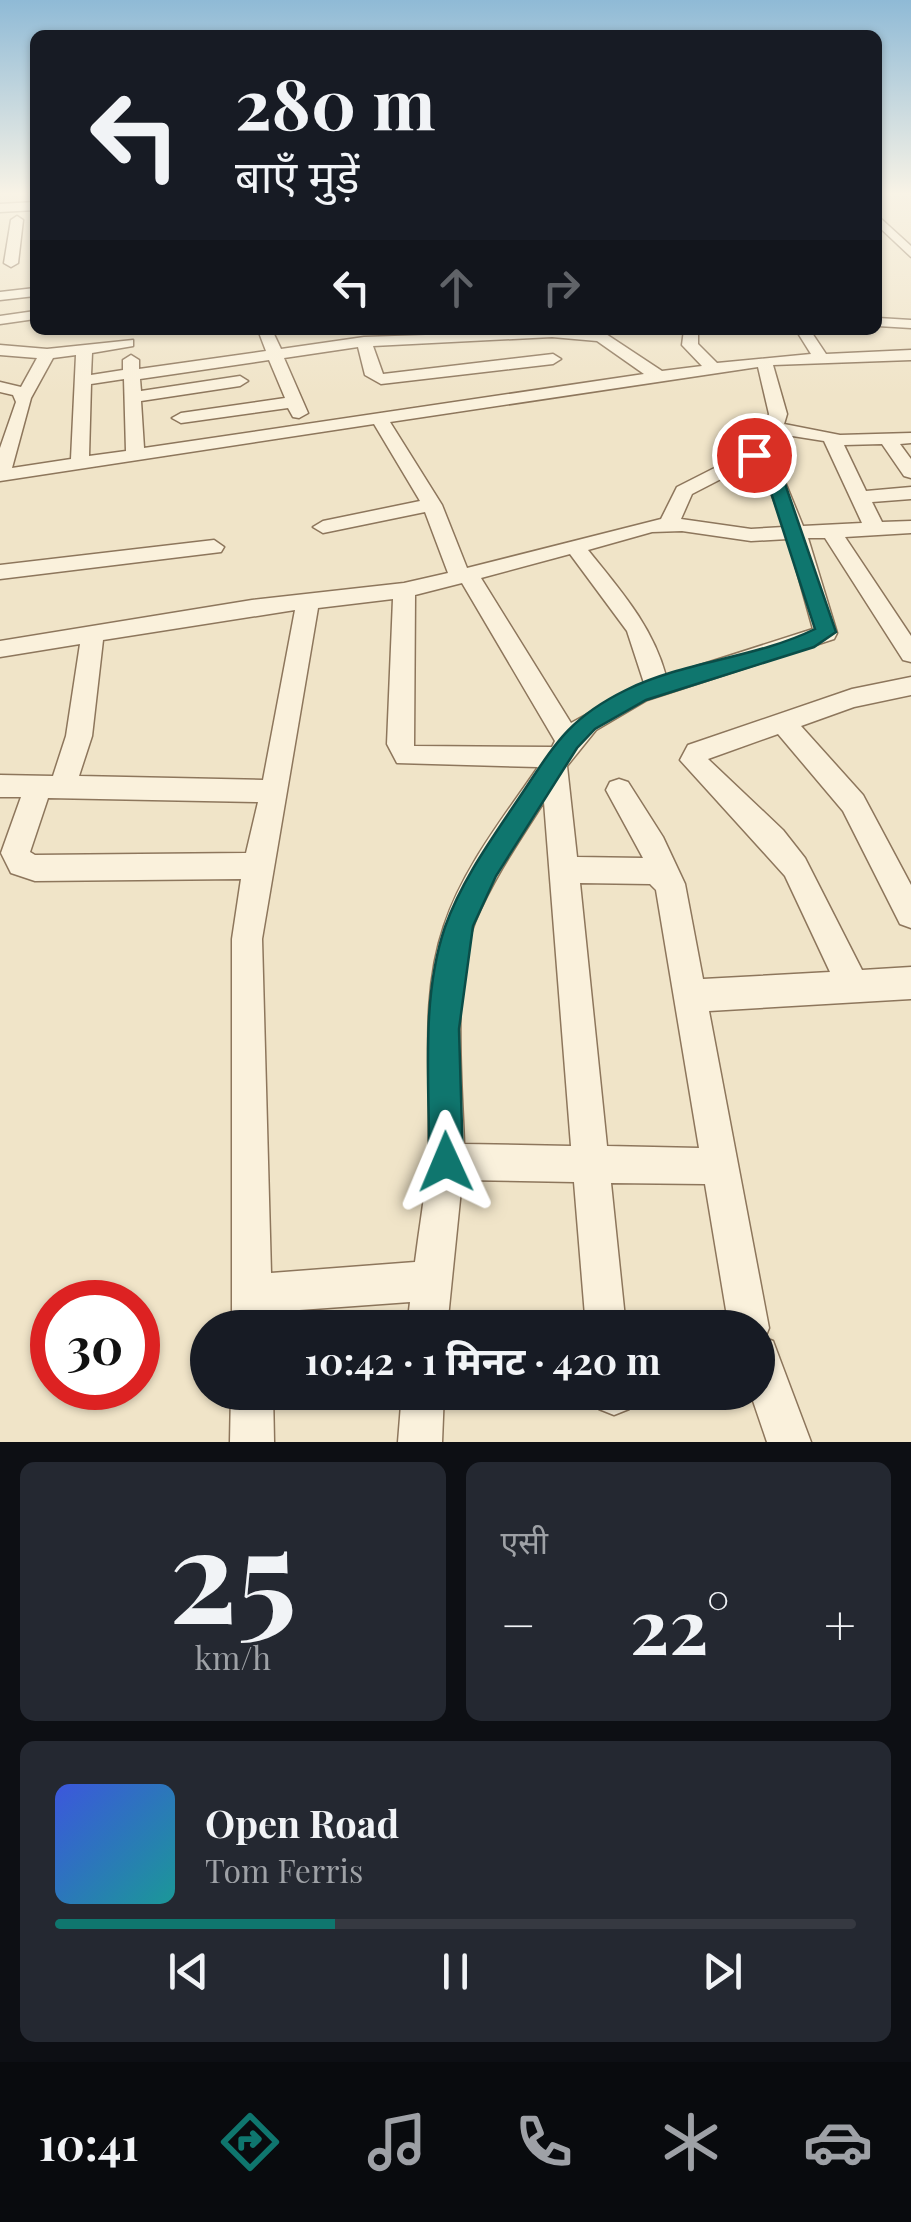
<!DOCTYPE html>
<html lang="hi">
<head>
<meta charset="utf-8">
<style>
  body { margin:0; font-family:"Playfair Display","Noto Sans Devanagari",serif; background:#242831; color:#f1f3f6; height:100vh; display:flex; flex-direction:column; font-size:38px; white-space:nowrap }
  * { box-sizing:border-box; margin:0 }
  p { font-size:32px; color:#9ea1a6 }
  .icon { flex:none; width:55px; height:55px; fill:none; stroke:currentColor; stroke-width:2; stroke-linecap:round; stroke-linejoin:round }
  .map { position:relative; height:1442px; overflow:hidden }
  .details { display:flex; flex-direction:column; gap:20px; padding:20px; background:#0d0f14; flex:1 }
  .details>* { flex:none }
  .guide { position:absolute; left:30px; top:30px; width:852px; height:305px; border-radius:15px; box-shadow:0 2px 8px #0004; background:#171b24; color:#f1f3f6; overflow:hidden }
  .speed { position:absolute; left:30px; top:1280px; display:flex; gap:20px; font-size:50px; font-weight:700; text-align:center }
  .speed>* { display:grid; place-content:center; width:130px; height:130px; border-radius:50%; background:#171b24; box-shadow:0 2px 8px #0004; line-height:1 }
  .speed .limit { border:15px solid #d22; background:#fff; color:#111 }
  .pin { position:absolute; display:grid; place-items:center; width:85px; height:85px; color:#fff; margin:-42px; border:5px solid #fff; border-radius:50%; box-shadow:0 2px 10px #0007 }
  .me { position:absolute; width:110px; margin:-55px; rotate:359deg; stroke-linejoin:round; filter:drop-shadow(0 0 8px #0008) }
  .turn { display:flex; align-items:center; gap:35px; height:210px; padding:0 40px; font-size:45px }
  .turn .icon { width:130px; height:130px; stroke-width:2.5 }
  .turn b { display:block; font-size:70px; line-height:85px }
  .lanes { display:flex; align-items:center; height:95px; padding:0 40px; background:#0003; justify-content:center; gap:50px; direction:ltr }
  .lanes .off { opacity:.35 }
  .big { font-size:75px; font-weight:700; line-height:1.1 }
  .details .widget { flex:1; display:flex; flex-direction:column; justify-content:center; gap:15px; min-width:0; padding:0 35px; border-radius:15px; background:#242831 }
  .details .dial { align-items:center; gap:0 }
  .dial b { font-size:130px; line-height:1 }
  .song { display:flex; align-items:center; gap:30px }
  .cover { width:120px; height:120px; border-radius:15px; background:linear-gradient(135deg,hsl(230 70% 55%),hsl(180 70% 35%)) }
  .played { height:10px; border-radius:5px; background:linear-gradient(90deg,#0f766e 35%,#363941 35%) }
  .keys { display:flex; justify-content:space-around; direction:ltr }
  .heat { display:flex; justify-content:space-between; align-items:center; font-size:55px; direction:ltr }
  .details .tiles { flex:1; display:grid; gap:20px; grid-template-columns:1fr 1fr }
  .widget:last-child { grid-column:span 2 }
  .trip { position:absolute; left:190px; top:1310px; width:585px; height:100px; border-radius:50px; background:#171b24; box-shadow:0 2px 8px #0004; font-weight:700; line-height:100px; text-align:center }
  .menu { display:flex; height:160px; justify-content:space-around; align-items:center; background:#090b0e; color:#9ea1a6 }
  .menu .icon { width:70px; height:70px }
  .menu .selected { color:#0f766e }
  .menu b { font-size:45px; color:#f1f3f6 }
  .map>svg:first-child { display:block }
  .lines { fill:none; stroke-linecap:round; stroke-linejoin:round }
  .minor-casing { stroke:#8d765c; stroke-width:3 }
  .minor { fill:#faf1dc; fill-rule:evenodd }
  .route { fill:#0f766e; stroke:#0a4d48; stroke-width:2.5 }
</style>
</head>
<body>
<div class="map">
<svg width="911" height="1442" viewBox="0 0 911 1442">
  <rect width="100%" height="100%" fill="#f0e4c8"/>
  <g class="lines">
    <defs>
      <path id="minor" d="M35,202v8l-35,2v-8z
        M17,216l6,4 -5,43 -7,4 -7,-4 7,-43z
        M878,216l33,30v11l-33,-31z
        M35,288v8l-35,4v-8z
        M35,311v8l-35,5v-8z
        M878,318l33,2v8l-33,-2z
        M258,330h14l9,19 83,-12 213,-7 29,4 56,37 40,-5 -20,-21 2,-15h14v14l19,19 94,-9 -15,-24h14l16,24 85,-4v10l-138,5 14,49 -3,10 56,11 71,-2v10l-11,1 11,15v19l-7,-2 -22,-32 -38,1 22,46 45,-4v12l-39,3 10,20 29,-1v12l-66,4 66,99v26l-8,-2 -78,-122h-17l29,95 -3,6 -187,61 -51,30 -29,36 10,91 66,1 -37,-68 4,-8 9,-3 9,3 35,55 22,47 18,95 127,-7 -45,-96 -105,-116 8,-15 164,-56 59,-12v18l-57,12 -53,19 62,69 48,90v43l-11,-4 -57,-113 -65,-77 -70,25 75,71 22,28 57,112 49,-3v32l-202,12 60,317 -4,10 8,3 38,101h-44l-17,-50h8v-64h-29l-24,-144 -94,-1 15,145h-40l-12,-146 -112,-2 -15,148h-40l3,-26 -138,10v16h-40v-389l9,-60 -206,2 -24,-8 -10,-20 20,-56h-21v-22l53,1 13,-40 14,-92 -80,13v-16l252,-41 152,-17 44,-10 -23,-61 -102,21 -10,-6 10,-6 97,-20 -46,-77 -374,57v-33l16,-46 -3,-7 -13,-3v-10l21,5 16,-29 -37,-3v-10l47,4 86,-9v6l-41,7 -1,22 32,-5v-10l8,-5 8,5v9l127,-18zM552,337l45,4 47,33 -500,74 -3,-47 99,-15 8,-5 -8,-5 -99,15 -1,-12 129,-19 16,38 -104,15 -9,5 9,5 107,-15 5,9 6,1 9,-5 -24,-55 74,-11 7,28 16,9 172,-20 8,-5 -8,-5 -170,20 -10,-28zM76,355l-5,104 -59,9 19,-70 22,-40zM758,367l11,47 -5,16 -16,21 -71,36 -16,32 -194,49 -25,-63 -52,-83zM124,379l2,72 -37,5 2,-72zM780,434l44,7 38,82 -59,3 -22,-54 -17,-18zM752,463l12,11 20,53 -33,2 -70,-10 11,-25zM682,531l69,10 37,-2 25,90 -147,47c-14,-51 -46,-86 -78,-126l64,-18zM570,554l57,77 17,52 -73,40 -90,-145zM462,583l93,158 -3,6 -138,-1 1,-151zM393,599l-6,145 10,19 141,4c-34,50 -75,101 -94,159 -26,76 -11,159 -16,237 -3,33 -9,66 -13,99l-144,11 -9,-334 56,-331zM295,610l-32,170 -184,-4 13,-40 11,-96zM48,798l210,4 -12,51 -211,2 -5,-3zM544,802l27,344 -107,-2c-2,-64 -12,-163 11,-222 18,-43 44,-81 69,-120zM580,883l70,1 6,6 43,258 -92,-2z
        M214,540l10,7 -3,5 -221,27v-14z
        M231,1392h42l1,50h-44z
        M402,1392h42l-2,50h-44z
        M593,1392h42v2l-6,15 -15,6 -15,-6z"/>
    </defs>
    <use href="#minor" class="minor-casing"/>
    <use href="#minor" class="minor"/>
  </g>
  <linearGradient id="sky" x2="0" y2="1"><stop stop-color="#8fbad6"/><stop offset="0.49" stop-color="#f8f3e6"/><stop offset="1" stop-color="#f8f3e6" stop-opacity="0"/></linearGradient>
  <rect width="911" height="395" fill="url(#sky)"/>
  <path class="route" d="M754,450l27,22 55,160 -22,15 -168,53 -51,29 -18,19 -81,128 -23,50 -14,103 4,133 -5,11 -12,5 -12,-5 -5,-11c1,-76 -9,-162 16,-235 17,-48 48,-90 76,-132 34,-51 48,-77 105,-105 59,-29 130,-32 189,-61l-50,-155 -20,-19z"/>
</svg>
<div class="speed"><div class="limit">30</div></div>
<div class="pin" style="left:754px;top:455px;background:#d93025"><svg class="icon" aria-label="arrive" viewBox="0 0 24 24"><path d="M6 21V4h12l-3 4 3 4H6"/></svg></div>
<svg class="me" style="left:446px;top:1162px" viewBox="-20 -20 40 40"><path d="M0-17L14 15 0 8-14 15z" fill="#0f766e" stroke="#fff" stroke-width="4"/></svg>
<div class="trip">10:42 · 1 मिनट · 420 m</div>
<div class="guide">
<div class="turn"><svg class="icon" aria-label="left" viewBox="0 0 24 24"><path d="M17 20v-9H6M10 6l-5 5 5 5"/></svg><div><b>280 m</b>बाएँ मुड़ें</div></div>
<div class="lanes"><svg class="icon" aria-label="left" viewBox="0 0 24 24"><path d="M17 20v-9H6M10 6l-5 5 5 5"/></svg><svg class="icon off" aria-label="ahead" viewBox="0 0 24 24"><path d="M12 20V5M6 11l6-6 6 6"/></svg><svg class="icon off" aria-label="right" viewBox="0 0 24 24"><path d="M7 20v-9h11M14 6l5 5-5 5"/></svg></div>
</div>
</div>
<section class="details">
<div class="tiles">
<div class="widget dial"><b>25</b><p>km/h</p></div>
<div class="widget"><p>एसी</p>
<div class="heat"><a>−</a><b class="big">22°</b><a>+</a></div>
</div>
<div class="widget">
<div class="song"><i class="cover"></i><div><b>Open Road</b><p>Tom Ferris</p></div></div>
<div class="played"></div>
<div class="keys"><svg class="icon" aria-label="previous" viewBox="0 0 24 24"><path d="M18 5L8 12l10 7zM5 5v14"/></svg><svg class="icon" aria-label="pause" viewBox="0 0 24 24"><path d="M8 5v14M16 5v14"/></svg><svg class="icon" aria-label="next" viewBox="0 0 24 24"><path d="M6 5l10 7-10 7zM19 5v14"/></svg></div>
</div>
</div>
</section>
<nav class="menu">
<b>10:41</b>
<svg class="icon selected" aria-label="directions" viewBox="0 0 24 24"><path d="M12 3l9 9-9 9-9-9zM9 14v-3h6M13 9l2 2-2 2"/></svg>
<svg class="icon" aria-label="music" viewBox="0 0 24 24"><path d="M9 18V5l10-2v13"/><circle cx="6" cy="18" r="3"/><circle cx="16" cy="16" r="3"/></svg>
<svg class="icon" aria-label="phone" viewBox="0 0 24 24"><path d="M5 4h4l2 5-3 2q2 4 5 5l2-3 5 2v4C11 20 4 13 5 4z"/></svg>
<svg class="icon" aria-label="climate" viewBox="0 0 24 24"><path d="M12 3v18M4 7l16 10M4 17L20 7"/></svg>
<svg class="icon" aria-label="car" viewBox="0 0 24 24"><path d="M5 17H2v-5l4-1 3-4h7l3 4 3 1v5h-3M9 17h6M6 11h13"/><circle cx="7" cy="17" r="2"/><circle cx="17" cy="17" r="2"/></svg>
</nav>
</body>
</html>
